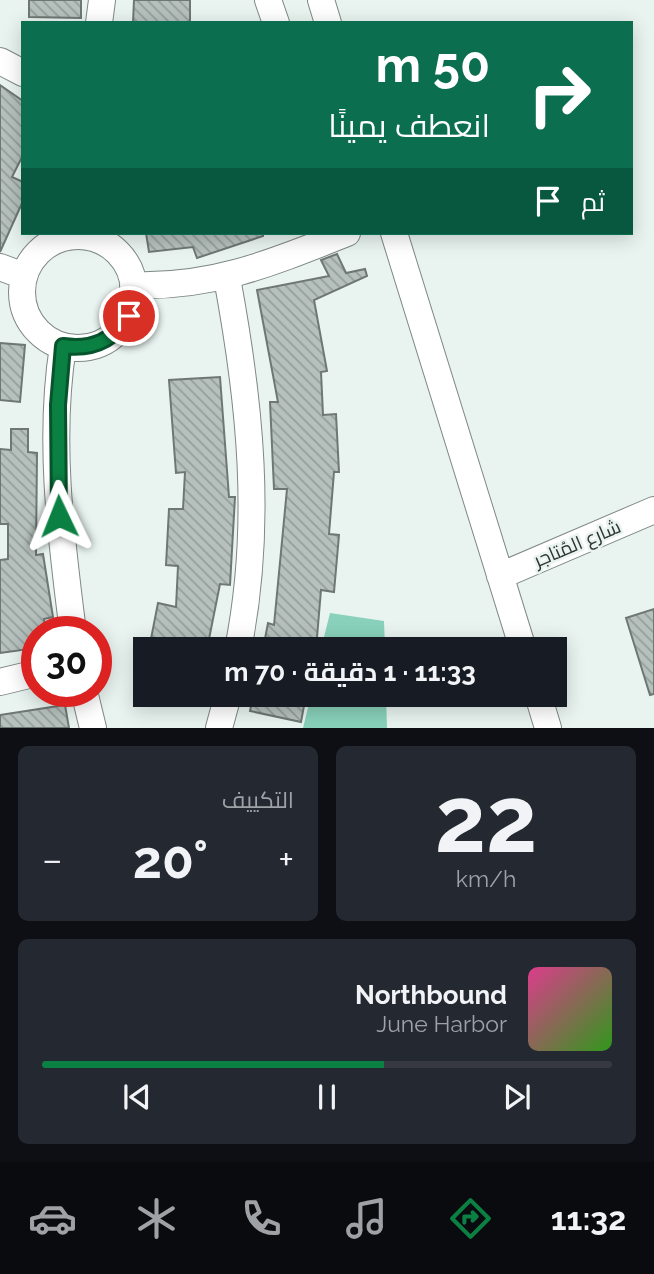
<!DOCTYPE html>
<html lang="ar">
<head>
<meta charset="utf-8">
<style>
  body { margin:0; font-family:Raleway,Cairo,sans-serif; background:#242831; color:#f1f3f6; direction:rtl; height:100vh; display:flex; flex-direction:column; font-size:26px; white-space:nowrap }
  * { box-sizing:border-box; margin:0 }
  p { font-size:23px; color:#9ea1a6 }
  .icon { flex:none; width:38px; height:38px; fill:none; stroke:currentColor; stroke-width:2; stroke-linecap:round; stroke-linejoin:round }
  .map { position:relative; height:728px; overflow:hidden; direction:ltr }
  .drawer { display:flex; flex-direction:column; gap:18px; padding:18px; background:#0d0f14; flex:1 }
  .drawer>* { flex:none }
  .hud { position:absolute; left:21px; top:21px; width:612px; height:214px; border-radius:0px; box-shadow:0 4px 18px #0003; direction:rtl; background:#0b6e4f; color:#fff; overflow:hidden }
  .speed { position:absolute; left:21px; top:616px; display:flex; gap:14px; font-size:35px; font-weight:700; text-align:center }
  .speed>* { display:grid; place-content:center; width:91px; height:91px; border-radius:50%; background:#171b24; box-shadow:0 4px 18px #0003; line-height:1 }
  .speed .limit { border:10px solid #d22; background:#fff; color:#111 }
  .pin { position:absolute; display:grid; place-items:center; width:60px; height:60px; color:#fff; margin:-30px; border:4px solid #fff; border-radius:50%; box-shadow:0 2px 7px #0007 }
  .me { position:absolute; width:77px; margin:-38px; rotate:358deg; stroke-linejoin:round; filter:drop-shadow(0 0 5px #0008) }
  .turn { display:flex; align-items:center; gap:24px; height:147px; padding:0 28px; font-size:32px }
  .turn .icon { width:91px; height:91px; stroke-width:2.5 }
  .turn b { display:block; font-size:49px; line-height:60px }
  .then { display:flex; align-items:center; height:66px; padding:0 28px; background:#0003; gap:14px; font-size:26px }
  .big { font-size:52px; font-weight:700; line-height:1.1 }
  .drawer .tile { flex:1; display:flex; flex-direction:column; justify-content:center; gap:10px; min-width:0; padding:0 24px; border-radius:10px; background:#242831 }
  .drawer .dial { align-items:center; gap:0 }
  .dial b { font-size:91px; line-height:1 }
  .song { display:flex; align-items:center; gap:21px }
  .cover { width:84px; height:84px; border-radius:10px; background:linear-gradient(135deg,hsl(330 70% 55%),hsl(110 70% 35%)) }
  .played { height:7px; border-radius:4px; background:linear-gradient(90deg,#0b8043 60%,#363941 60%) }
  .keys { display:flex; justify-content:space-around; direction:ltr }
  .heat { display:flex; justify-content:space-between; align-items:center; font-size:38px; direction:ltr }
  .drawer .tiles { flex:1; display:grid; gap:18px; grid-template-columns:1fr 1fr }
  .tile:last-child { grid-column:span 2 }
  .trip { position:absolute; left:133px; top:637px; width:434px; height:70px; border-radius:0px; background:#171b24; box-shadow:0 4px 18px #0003; font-weight:700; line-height:70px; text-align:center; direction:rtl }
  .tab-bar { display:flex; height:112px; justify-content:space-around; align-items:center; background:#090b0e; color:#9ea1a6 }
  .tab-bar .icon { width:49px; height:49px }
  .tab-bar .active { color:#0b8043 }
  .tab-bar b { font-size:32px; color:#f1f3f6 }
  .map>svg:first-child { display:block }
  .park { fill:#89d1ba }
  .building { fill:url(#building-back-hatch); stroke:#6e7774; stroke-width:2 }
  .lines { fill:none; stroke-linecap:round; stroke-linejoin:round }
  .minor-casing { stroke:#7e8884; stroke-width:28 }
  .minor { stroke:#fff; stroke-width:26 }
  .route-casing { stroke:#07532c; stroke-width:18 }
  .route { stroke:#0b8043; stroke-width:12 }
  .labels { text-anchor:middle; stroke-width:5; stroke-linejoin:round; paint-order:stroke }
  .street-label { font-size:19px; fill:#303433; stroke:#e9f4f0 }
</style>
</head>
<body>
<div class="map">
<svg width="654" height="728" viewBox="0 0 654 728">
  <defs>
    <pattern id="building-back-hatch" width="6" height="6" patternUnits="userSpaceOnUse" patternTransform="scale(1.75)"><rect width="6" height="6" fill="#b6c1bd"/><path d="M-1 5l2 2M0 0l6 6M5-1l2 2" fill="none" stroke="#949e9a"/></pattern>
  </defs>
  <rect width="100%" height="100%" fill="#e9f4f0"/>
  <path class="park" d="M330,613l54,8 1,28h-64z
    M311,695h75l1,33h-84z"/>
  <path class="building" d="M29,0h52v18l-52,-1z
    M134,0h56v23h-57z
    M0,85l23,16v54l-11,22 11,5v19l-23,51z
    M146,233h117v3l-66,22 -4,-11 -44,5z
    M337,254l9,19 19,-4 2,7 -53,24 13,71 -6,1 2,43 13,-1 3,58h-5l-5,62 10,1 -5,57 -13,-2 -5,59h-53l5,-26 6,2 13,-136h-13l-4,-87h8l-21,-112 72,-14 -8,-16z
    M0,343l25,2 -5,57 -20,-2z
    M220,377l9,120h6l-5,88 -10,-1 -13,65h-58l9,-46 18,4 2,-41 -12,-1 3,-56h14l2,-37 -9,1 -7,-93z
    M11,429h17v23l9,1 -1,102 7,-1 10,63 -9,2 2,13h-9v16l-37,5v-93l8,-1v-35h-8v-75l11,1z
    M654,609v85l-4,1 -24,-77z
    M253,695h53l-5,27 -51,-11z
    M65,705l4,23h-69v-13z"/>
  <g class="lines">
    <defs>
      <path id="minor" d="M268,0l8,23
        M321,0l7,23
        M99,23l3,-23
        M0,61l23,12
        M394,233l129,416
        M22 292a56 56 0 1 1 112 0a56 56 0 1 1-112 0Z
        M0,267l24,9
        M227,278c23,124 36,246 11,371
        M133,285c80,3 141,-23 214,-52
        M63,346c-15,95 -2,191 10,286
        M500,576l154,-66
        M0,682l37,-9
        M84,691l9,37
        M538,695l10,33
        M219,728l9,-33"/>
    </defs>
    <use href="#minor" class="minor-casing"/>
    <use href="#minor" class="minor"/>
  </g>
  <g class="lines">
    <defs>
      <path id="route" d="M59,516l-1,-111 5,-59c29,4 50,-5 66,-30"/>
    </defs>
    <use href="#route" class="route-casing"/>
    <use href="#route" class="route"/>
  </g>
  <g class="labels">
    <g class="street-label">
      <text transform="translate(577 543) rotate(-23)" y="7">شارع المُتاجر</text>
    </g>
  </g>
</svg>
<div class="speed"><div class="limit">30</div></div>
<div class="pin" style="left:129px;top:316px;background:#d93025"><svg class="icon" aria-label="arrive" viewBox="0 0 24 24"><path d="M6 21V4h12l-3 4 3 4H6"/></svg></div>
<svg class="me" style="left:59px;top:516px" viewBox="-20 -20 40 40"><path d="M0-17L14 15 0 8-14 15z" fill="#0b8043" stroke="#fff" stroke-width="4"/></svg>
<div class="trip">11:33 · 1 دقيقة · 70 m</div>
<div class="hud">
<div class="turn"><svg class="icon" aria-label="right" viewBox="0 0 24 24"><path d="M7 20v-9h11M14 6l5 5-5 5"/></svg><div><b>50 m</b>انعطف يمينًا</div></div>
<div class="then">ثم<svg class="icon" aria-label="arrive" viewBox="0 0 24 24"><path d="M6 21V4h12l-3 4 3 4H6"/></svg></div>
</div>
</div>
<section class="drawer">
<div class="tiles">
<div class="tile dial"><b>22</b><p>km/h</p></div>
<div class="tile"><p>التكييف</p>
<div class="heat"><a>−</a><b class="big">20°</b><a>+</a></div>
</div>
<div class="tile">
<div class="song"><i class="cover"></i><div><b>Northbound</b><p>June Harbor</p></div></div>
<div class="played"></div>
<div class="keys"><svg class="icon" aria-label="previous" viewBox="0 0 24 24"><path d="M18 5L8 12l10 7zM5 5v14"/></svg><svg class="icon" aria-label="pause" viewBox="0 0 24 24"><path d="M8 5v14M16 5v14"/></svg><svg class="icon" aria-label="next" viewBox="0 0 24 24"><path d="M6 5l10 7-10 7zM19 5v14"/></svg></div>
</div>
</div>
</section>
<nav class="tab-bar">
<b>11:32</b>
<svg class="icon active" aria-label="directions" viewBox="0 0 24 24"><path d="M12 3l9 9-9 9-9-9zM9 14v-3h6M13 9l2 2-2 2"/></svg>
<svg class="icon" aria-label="music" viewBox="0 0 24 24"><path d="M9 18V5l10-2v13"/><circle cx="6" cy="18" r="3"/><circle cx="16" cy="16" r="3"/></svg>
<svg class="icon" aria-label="phone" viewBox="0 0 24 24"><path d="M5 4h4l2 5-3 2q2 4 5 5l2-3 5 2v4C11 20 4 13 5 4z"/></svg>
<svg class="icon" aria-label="climate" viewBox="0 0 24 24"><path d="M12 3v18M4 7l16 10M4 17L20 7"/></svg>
<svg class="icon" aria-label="car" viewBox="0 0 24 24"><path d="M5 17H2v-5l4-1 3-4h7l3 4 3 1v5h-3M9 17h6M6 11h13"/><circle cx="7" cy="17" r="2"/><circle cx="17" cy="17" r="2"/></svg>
</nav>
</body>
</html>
